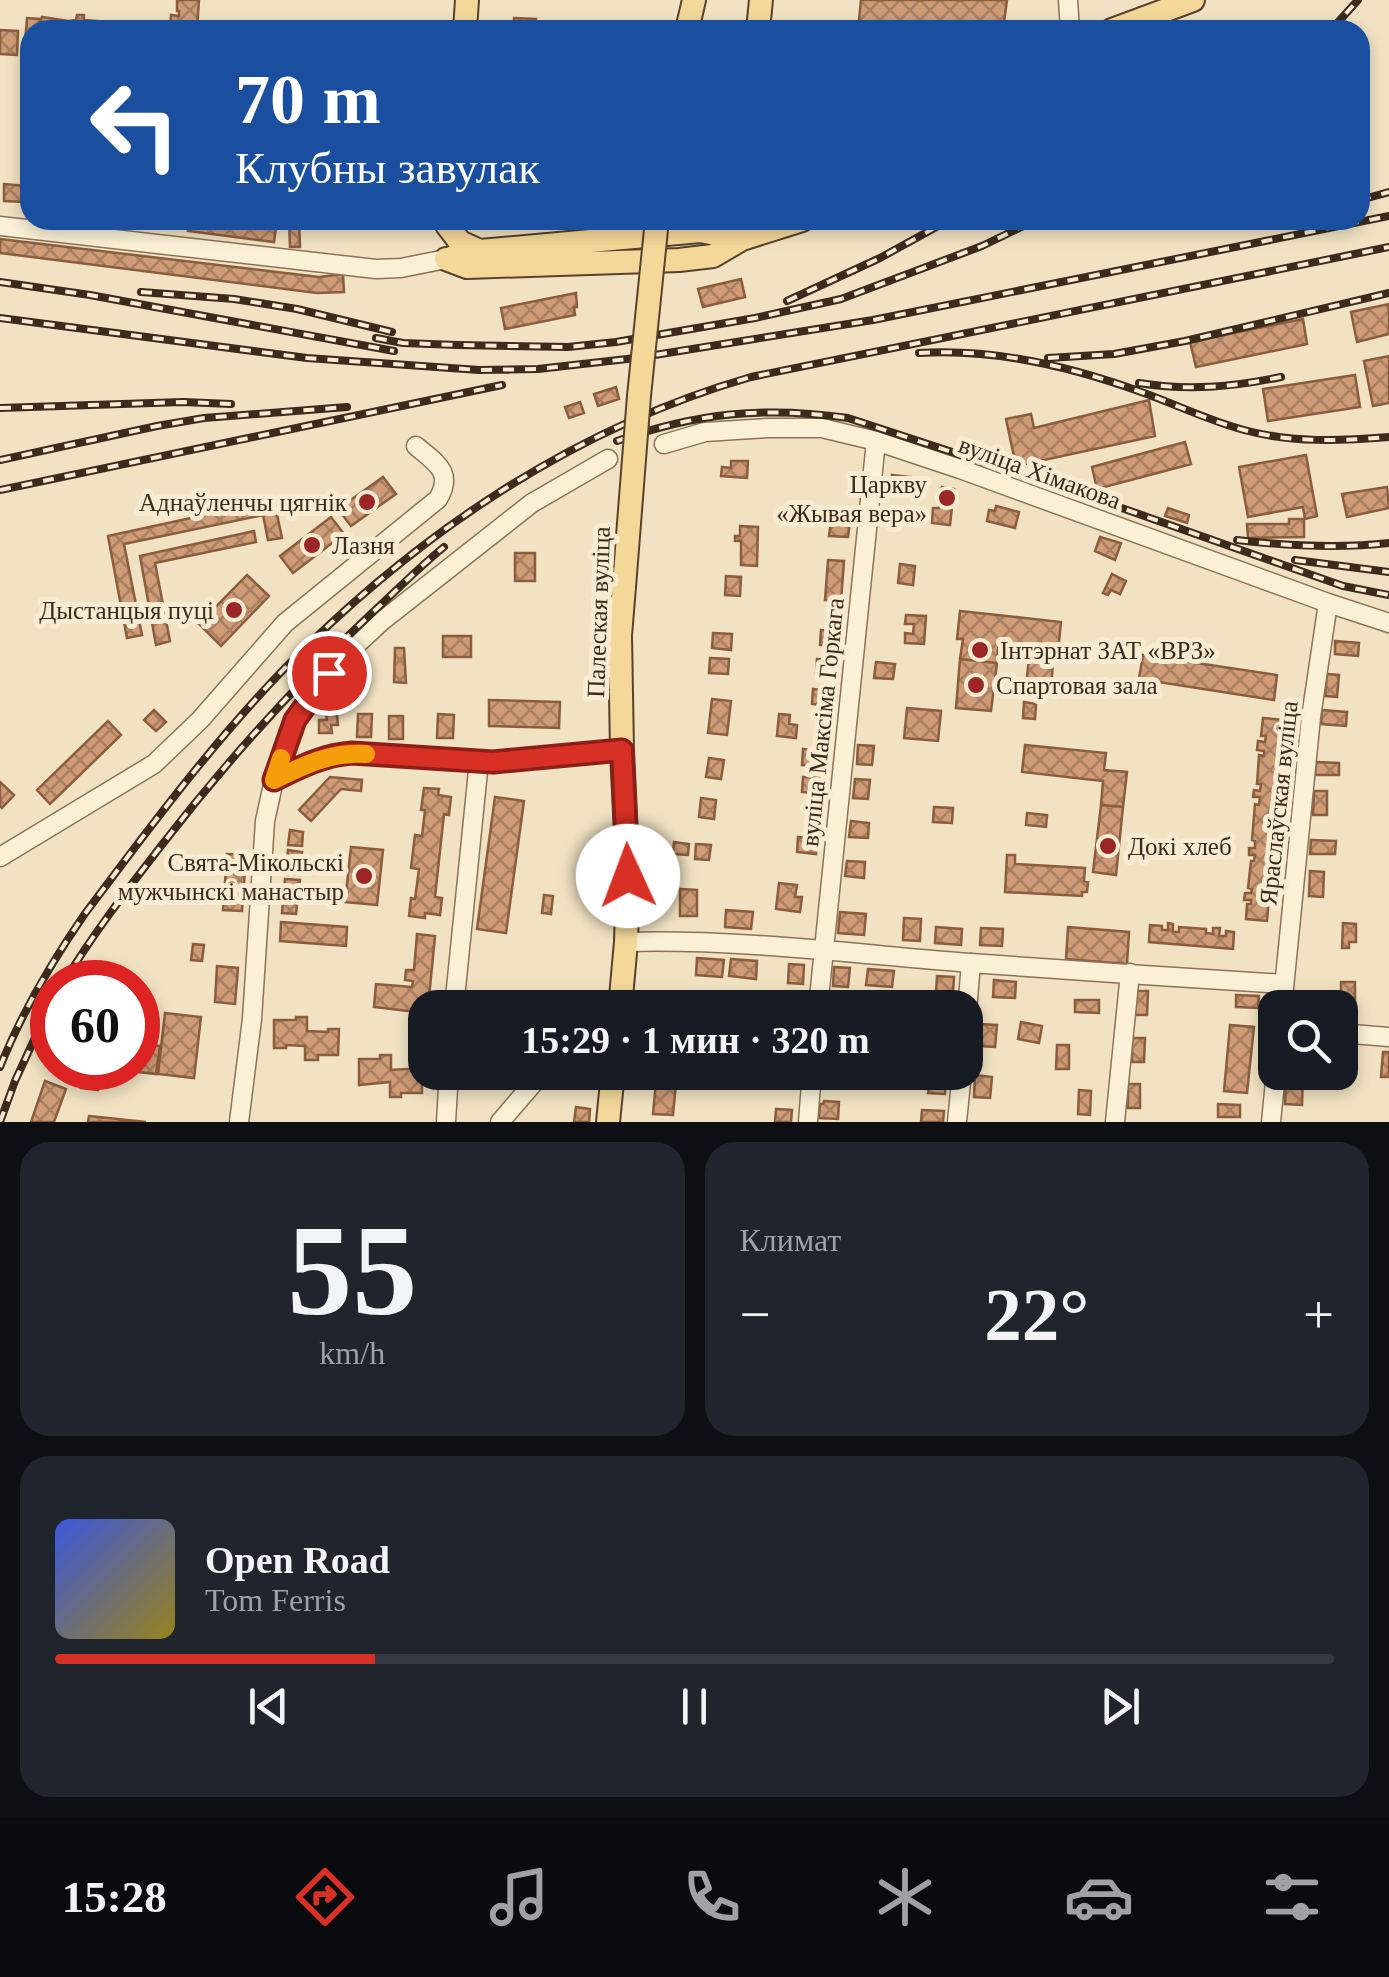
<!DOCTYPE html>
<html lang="ru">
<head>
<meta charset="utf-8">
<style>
  body { margin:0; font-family:Georgia,serif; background:#20242c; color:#f1f3f6; height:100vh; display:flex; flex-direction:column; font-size:38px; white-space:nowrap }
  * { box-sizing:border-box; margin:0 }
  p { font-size:32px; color:#9ea1a6 }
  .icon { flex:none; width:55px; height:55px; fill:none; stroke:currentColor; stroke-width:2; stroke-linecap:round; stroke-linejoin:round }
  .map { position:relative; height:1122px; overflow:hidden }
  .drawer { display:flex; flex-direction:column; gap:20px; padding:20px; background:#0d0f14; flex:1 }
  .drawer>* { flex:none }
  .guide { position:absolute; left:20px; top:20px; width:1350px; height:210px; border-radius:30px; box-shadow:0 5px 15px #0003; background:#1a4fa0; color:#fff; overflow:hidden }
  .fabs { position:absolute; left:1258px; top:990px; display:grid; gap:20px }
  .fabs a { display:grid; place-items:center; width:100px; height:100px; border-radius:20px; background:#171b24; box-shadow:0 5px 15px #0003; font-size:50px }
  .speed { position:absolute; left:30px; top:960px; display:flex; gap:20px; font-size:50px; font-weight:700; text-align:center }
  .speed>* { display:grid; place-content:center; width:130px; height:130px; border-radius:50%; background:#171b24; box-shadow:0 5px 15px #0003; line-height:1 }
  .speed .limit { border:15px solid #d22; background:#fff; color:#111 }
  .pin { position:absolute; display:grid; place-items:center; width:85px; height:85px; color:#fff; margin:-42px; border:5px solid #fff; border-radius:50%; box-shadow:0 2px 10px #0007 }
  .me { position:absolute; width:110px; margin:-55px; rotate:358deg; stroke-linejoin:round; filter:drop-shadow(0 0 8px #0008) }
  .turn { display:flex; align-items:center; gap:35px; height:210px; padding:0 50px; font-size:45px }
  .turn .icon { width:130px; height:130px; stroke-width:2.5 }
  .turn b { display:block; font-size:70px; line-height:85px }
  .big { font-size:75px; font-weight:700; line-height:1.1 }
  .drawer .tile { flex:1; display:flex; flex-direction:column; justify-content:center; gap:15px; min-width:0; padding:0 35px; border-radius:30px; background:#20242c }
  .drawer .dial { align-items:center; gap:0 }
  .dial b { font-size:130px; line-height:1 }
  .song { display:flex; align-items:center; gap:30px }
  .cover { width:120px; height:120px; border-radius:15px; background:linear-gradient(135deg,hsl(230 70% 55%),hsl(50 70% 35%)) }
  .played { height:10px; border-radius:5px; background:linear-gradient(90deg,#d93025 25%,#363941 25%) }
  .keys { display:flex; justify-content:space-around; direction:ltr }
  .heat { display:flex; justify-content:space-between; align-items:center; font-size:55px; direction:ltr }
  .drawer .tiles { flex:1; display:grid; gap:20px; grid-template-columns:1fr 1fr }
  .tile:last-child { grid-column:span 2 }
  .trip { position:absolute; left:408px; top:990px; width:575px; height:100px; border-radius:30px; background:#171b24; box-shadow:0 5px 15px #0003; font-weight:700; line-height:100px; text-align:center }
  .tabs { display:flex; height:160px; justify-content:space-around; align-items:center; background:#090b0e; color:#9ea1a6 }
  .tabs .icon { width:70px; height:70px }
  .tabs .on { color:#d93025 }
  .tabs b { font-size:45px; color:#f1f3f6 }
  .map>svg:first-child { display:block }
  .building { fill:url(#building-cross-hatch); stroke:#8b5d3d; stroke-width:2.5 }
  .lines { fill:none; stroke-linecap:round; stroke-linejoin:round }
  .minor-casing { stroke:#8b7359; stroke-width:21 }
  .major-casing { stroke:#58412d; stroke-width:26 }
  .minor { stroke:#faf0d6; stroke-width:18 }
  .major { stroke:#f4d899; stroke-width:22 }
  .rail-casing { stroke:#3a2b1d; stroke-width:8 }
  .rail { stroke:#f7ecd2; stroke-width:4; stroke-dasharray:11; stroke-linecap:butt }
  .major-bridge-casing { stroke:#58412d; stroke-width:26; stroke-linecap:butt }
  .major-bridge { stroke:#f4d899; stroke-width:22 }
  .route-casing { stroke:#8d1f18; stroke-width:25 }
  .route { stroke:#d93025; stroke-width:18 }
  .slow { stroke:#f59e0b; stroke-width:18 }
  .poi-dot { fill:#9c2626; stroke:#f7ecd2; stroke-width:4 }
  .labels { text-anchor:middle; stroke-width:10; stroke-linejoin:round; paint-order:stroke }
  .street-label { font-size:25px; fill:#3a2b1d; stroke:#f7ecd2 }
  .poi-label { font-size:25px; fill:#3a2b1d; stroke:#f7ecd2; text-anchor:end }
</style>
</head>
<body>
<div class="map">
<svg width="1389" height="1122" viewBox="0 0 1389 1122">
  <defs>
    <pattern id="building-cross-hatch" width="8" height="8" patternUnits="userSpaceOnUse" patternTransform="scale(2.5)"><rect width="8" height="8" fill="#cf9c77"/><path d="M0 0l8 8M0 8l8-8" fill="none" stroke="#a97f61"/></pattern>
  </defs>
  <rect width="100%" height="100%" fill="#f0e2c2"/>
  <path class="building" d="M177,0h22l-2,30h-19v-3h-8l1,-12 8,1v-5h-2z
    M861,0h146l-4,30h-145z
    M77,15h7v5l53,4v6h-107v13h-5l2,-25 13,1v3l2,-5 26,4 8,-1z
    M514,18l22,1v11h-23z
    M0,30l18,1 -1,24 -17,-1z
    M4,184l21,2 -1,16 -20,-1z
    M190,220h87l-3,22 -86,-11z
    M289,220h10l1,27h-10z
    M0,239l319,38 24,-3 1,18 -27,1 -317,-40z
    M741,279l4,18 -42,10 -5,-18z
    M576,293l1,14h-3l1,8 -70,14 -4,-21z
    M1389,304v30l-32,8 -6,-30z
    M1303,319l4,25 -111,23 -6,-25z
    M1389,356v47l-16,3 -9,-45z
    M1355,375l5,32 -92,14 -5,-32z
    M616,387l3,12 -21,7 -4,-12z
    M1149,400l6,36 -139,30 -10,-47 25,-5 3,14z
    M580,402l4,11 -15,5 -4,-11z
    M1185,442l6,22 -94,25 -5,-22z
    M1306,455l11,61 -12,3 -2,-12 -55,10 -9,-50z
    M731,461h17l-1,17 -26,-2 1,-9 9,1z
    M892,475l19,2 -1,15 -19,-2z
    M383,477l13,17 -45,32 -13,-17z
    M942,487l12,2 -4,36 -18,-2 1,-15h6z
    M1387,487l2,21 -42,9 -5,-23z
    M274,500l8,38 -14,2 -5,-25 -139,29 18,91 -15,3 -19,-102z
    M996,506l23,6 -4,16 -28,-7 2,-11 6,1z
    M1168,508l21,7 -2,8 -22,-7z
    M331,517l13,17 -51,39 -13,-17z
    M1289,519h15v18l-56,1 -1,-14h42z
    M831,521l19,1 -2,15 -19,-1z
    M740,526l18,1 -1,39 -16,-1v-24h-6v-5h5z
    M254,531l2,11 -101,21 15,78 -14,4 -16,-89z
    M1100,537l21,6 -6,17 -20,-9z
    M515,553h20v28h-20z
    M828,560l16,1 -3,40 -16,-1z
    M900,564l15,2 -2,19 -15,-2z
    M1112,574l14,7 -6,13 -9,-4 -3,5 -5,-2z
    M247,575l22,21 -48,50 -22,-22z
    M726,576l15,1 -1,19 -15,-1z
    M960,611l101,11 -3,30 -4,-1 -3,37 -25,-2 4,-37 -32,-3 -1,17 -37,-4 3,-20h-6z
    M906,615l20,1 -2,28 -19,-1v-10l8,1 1,-10h-9z
    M821,630l19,2 -1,15 -19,-2z
    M713,633l19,1 -1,16 -19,-2z
    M443,636h28v21h-28z
    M1335,641l24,2 -1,13 -23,-2z
    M395,648h9l2,35 -12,-1z
    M1143,655l134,20 -3,25 -135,-21z
    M710,658l19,1 -1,15 -19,-1z
    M817,659l19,1 -1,16 -19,-2z
    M960,659l37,4 -6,48 -35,-3z
    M876,662l19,2 -2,15 -19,-1z
    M1327,674l12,1 -2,22 -12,-1z
    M813,689l19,2 -1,15 -19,-2z
    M712,699l19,2 -4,34 -19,-2z
    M489,700l71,2 -1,26 -70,-2z
    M1024,702l12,2 -1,15 -12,-1z
    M907,708l34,3 -3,30 -34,-3z
    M154,710l12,12 -10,9 -12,-11z
    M1322,710l25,2 -1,14 -25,-2z
    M326,714h11l1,11h-7l1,8h-13v-13h8z
    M358,714h14l-1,23h-14z
    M438,714l16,1 -1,23h-16z
    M779,714l11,1 -1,9 8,1 -1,13 -19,-2z
    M389,716h14v23h-14z
    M1263,718l21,2 -17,201 -21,-2 1,-15h4v-4h-7l1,-7h6l1,-4 -4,-1 3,-27h3l1,-6h-6v-7h6v-7l-3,-1 3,-36 4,1 1,-8h-7l1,-7 6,1 1,-7h-4l2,-29 5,1v-5l-7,-1 1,-9 7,1 1,-6h-5z
    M108,721l13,14 -71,69 -13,-14z
    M858,745l16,1 -2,19 -15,-1z
    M1025,745l81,8 -2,17 23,2 -4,35 -22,-2 2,-24 -81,-9z
    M803,749l19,2 -1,15 -19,-1z
    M709,758l15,2 -3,19 -15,-2z
    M1316,762l23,1v12h-24z
    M330,777l32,3 -1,11 -20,-2 -30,32 -12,-11z
    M803,777l19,1 -1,16 -19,-2z
    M855,779l15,1 -2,19 -15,-1z
    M0,782l14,13 -12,13 -2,-2z
    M424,788l15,1 -1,6 13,2 -2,18 -5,-1 -9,83 7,1 -2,17 -15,-2v5l-16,-2 2,-18 4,1 4,-30 -8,-1 4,-33 7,1 3,-26h-4z
    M1314,791h13v24h-14z
    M495,797l29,4 -18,132 -29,-4z
    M701,798l15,2 -2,19 -15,-2z
    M1101,805l22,2 -7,68 -23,-3z
    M934,807l19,1 -1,15 -19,-1z
    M1027,813l20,2 -1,12 -20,-2z
    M851,821l18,2 -1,15 -19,-1z
    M290,830l13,2 -1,14 -14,-1z
    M798,837l19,2 -1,15 -19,-2z
    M1311,840l25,1 -1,13h-25z
    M674,842l15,2 -1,11 -15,-1z
    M696,844l15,1 -2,15 -14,-1z
    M351,847l32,3 -6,55 -32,-3z
    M288,850l14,2 -2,23 -15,-1z
    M227,854l19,1 -4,56 -19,-1z
    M1007,855h8v9l70,4 -1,13 4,1 -1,10h-5v4l-77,-4z
    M847,861l18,1 -1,16 -19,-2z
    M1310,871l14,1 -1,25 -14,-1z
    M285,879l15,1 -4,34 -14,-1z
    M779,883l18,2 -2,12h7l-2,15 -24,-3z
    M680,889l17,1v26h-17z
    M544,895l9,1 -2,18 -9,-1z
    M726,910l27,2 -2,17 -26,-2z
    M840,912l26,2 -2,21 -26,-2z
    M904,918l17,1 -1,22 -17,-1z
    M281,922l66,5 -1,19 -66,-5z
    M1168,923l5,1v8h6v-5l27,2v4l7,1v-6h7l-1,8h7v-5l8,1 -1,17 -84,-7 1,-17 12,1v4h6z
    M1343,923l13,1v18h-7v6h-7z
    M936,927l26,2 -1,16 -26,-2z
    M1068,927l61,5 -2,32 -61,-5z
    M981,928l22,1 -1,17 -22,-1z
    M417,934l18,2 -7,72h-3v5l-51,-6 2,-23 36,3 1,-6 -8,-1 1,-10h8z
    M193,944l11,1 -2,16 -11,-1z
    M697,958l27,2 -2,17 -26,-2z
    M731,959l26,2 -1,18 -27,-3z
    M789,964l15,1 -1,19 -15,-1z
    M217,966l21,2 -3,36 -20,-2z
    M834,967l16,1 -2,19 -15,-1z
    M868,969l26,2 -2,16 -26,-2z
    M937,976l17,1 -2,31h-17z
    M994,980l22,2 -1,16 -22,-1z
    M1341,982h14v25h-14z
    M1135,991h13l-1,24h-13z
    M1236,995l23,1 -1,12 -22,-1z
    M1314,998v10h-20v-9z
    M1075,1000h24v13l-24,-1z
    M138,1004l7,1 -5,38 20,3 -4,28 -52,-6h34z
    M165,1013l36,4 -7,61 -36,-4z
    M296,1017h11v14l21,1v-3h11l-1,26h-20v5h-13v-14l-19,-1v3h-12v-28h22z
    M1021,1022l21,4 -3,17 -21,-4z
    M980,1024l17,1 -2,22 -17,-1z
    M1230,1025l24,2 -7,66 -23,-2z
    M1132,1038h13l-1,24h-12z
    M1057,1045h12v24h-13z
    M1383,1052h6v25h-8z
    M380,1055h11v15l31,-2v25h-21v4h-11v-15l-31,3v-26h21z
    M780,1072h16l-2,13 -15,-1z
    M930,1072l17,1 -2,21 -17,-1z
    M1286,1073h17l-1,32 -17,-1z
    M975,1075l17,2 -2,21 -16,-1z
    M83,1077l17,2 -2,11 -17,-2z
    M45,1081l21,8 -12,33h-23z
    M656,1081l20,2 -3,32 -20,-1z
    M1128,1084h12v24h-12z
    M1079,1090l12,1 -1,24 -12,-1z
    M824,1101l15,1 -1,17 -19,-1 1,-14h3z
    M1218,1104l22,1v12h-22z
    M576,1107l14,2 -1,13h-15z
    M776,1109l16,1 -1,12h-16z
    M922,1110l22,1 -1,11h-22z
    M89,1116l57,6h-58z"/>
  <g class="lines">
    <defs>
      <path id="minor" d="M1068,0l2,30
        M0,226l376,43 25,-1 45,-9
        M664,444l41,-12 63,-4h54l54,13 84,28 368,134 61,20
        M274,780c26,-13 49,-25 78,-27l141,9 129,-11
        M0,857l154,-93 46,-44 85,-97 153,-124c16,-27 -2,-36 -22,-53
        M626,942c115,-3 230,12 344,21 105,8 209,14 314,21
        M454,1008l25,-247
        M818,1008l58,-567
        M1282,1008l29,-291 17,-114
        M1340,1033l49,4
        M965,1035l6,-72
        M239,1122l13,-103 13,-198 9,-41 21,-60 20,-31 28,-32 39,-36 150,-118 76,-44
        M446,1122l3,-50
        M500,1122l43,-50
        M808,1122l4,-50
        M957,1122l5,-50
        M1115,1122l15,-149
        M1271,1122l5,-50"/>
      <path id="major" d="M465,30l2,-30
        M687,30l7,-30
        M758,30l3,-30
        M1112,30l81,-30
        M447,225l13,17 20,9
        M453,257l27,-6 220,-20 42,8
        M446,259l21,8 212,-7 34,-4 29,-17 60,-19
        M620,1008l6,-66 2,-65 -6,-126 -2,-116 4,-48
        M608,1122l5,-50"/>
    </defs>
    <use href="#minor" class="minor-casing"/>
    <use href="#major" class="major-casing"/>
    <use href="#minor" class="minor"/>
    <use href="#major" class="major"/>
    <defs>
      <path id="rail" d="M1331,30l27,-30
        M1360,200l29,-8
        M0,282l90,13 304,56
        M141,292l93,7 63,10 95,23
        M787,301l93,-43 69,-38
        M0,318l307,40 172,12 59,-1 98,-11 237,-38 516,-104
        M376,338l27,5 54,2 111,2 48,-5 139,-24 86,-19 141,-53 54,-26
        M919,353c76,-5 154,14 225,40 33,12 66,28 100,37 48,13 96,11 145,7
        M1048,358l66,-4 71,-13 204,-48
        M1139,383c50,8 93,4 142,-6
        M0,408l183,-6 48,2
        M617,441c79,-28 147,-35 231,-23l251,82 244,86 46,9
        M0,460l157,-34 47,-8 143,-11
        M0,490l502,-105
        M1237,540c51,6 100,9 152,3
        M1295,560l94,12
        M64,982c29,-48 63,-92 97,-136 65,-84 132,-159 210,-232 24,-22 47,-46 73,-67
        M0,1067c22,-55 51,-104 84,-152 62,-83 129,-173 201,-247 129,-132 288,-240 466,-291l638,-130
        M0,1122l15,-41 37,-80"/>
    </defs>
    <use href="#rail" class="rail-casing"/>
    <use href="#rail" class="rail"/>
    <defs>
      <path id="major-bridge" d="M624,587l15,-191 18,-176"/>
    </defs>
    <use href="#major-bridge" class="major-bridge-casing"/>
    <use href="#major-bridge" class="major-bridge"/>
  </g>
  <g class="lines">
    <defs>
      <path id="route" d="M329,673l-34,47 -21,60c26,-13 49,-25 78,-27l141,9 129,-12 6,126"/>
    </defs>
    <use href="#route" class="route-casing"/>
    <use href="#route" class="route"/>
    <path class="slow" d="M281,758l-7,22c30,-15 57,-28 92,-26"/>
  </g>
  <g class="poi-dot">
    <circle cx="947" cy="498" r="10"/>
    <circle cx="367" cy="502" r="10"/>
    <circle cx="312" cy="545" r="10"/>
    <circle cx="234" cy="610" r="10"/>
    <circle cx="980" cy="650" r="10"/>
    <circle cx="976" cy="685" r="10"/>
    <circle cx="1108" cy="846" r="10"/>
    <circle cx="364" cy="876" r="10"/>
  </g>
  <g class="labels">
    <g class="street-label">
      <text transform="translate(1040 472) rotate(20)" y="9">вуліца Хімакова</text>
      <text transform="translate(598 612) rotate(-88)" y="9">Палеская вуліца</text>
      <text transform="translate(822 722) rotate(-84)" y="9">вуліца Максіма Горкага</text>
      <text transform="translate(1278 803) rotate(-84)" y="9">Яраслаўская вуліца</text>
    </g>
    <g class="poi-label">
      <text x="927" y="493">Царкву<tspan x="927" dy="29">«Жывая вера»</tspan></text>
      <text x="347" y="511">Аднаўленчы цягнік</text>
      <text x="332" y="554" text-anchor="start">Лазня</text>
      <text x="214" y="619">Дыстанцыя пуці</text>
      <text x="1000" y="659" text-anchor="start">Інтэрнат ЗАТ «ВРЗ»</text>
      <text x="996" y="694" text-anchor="start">Спартовая зала</text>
      <text x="1128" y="855" text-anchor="start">Докі хлеб</text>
      <text x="344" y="871">Свята-Мікольскі<tspan x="344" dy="29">мужчынскі манастыр</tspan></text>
    </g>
  </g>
</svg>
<div class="fabs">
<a><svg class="icon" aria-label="search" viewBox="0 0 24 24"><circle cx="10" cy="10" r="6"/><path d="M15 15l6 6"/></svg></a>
</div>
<div class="speed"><div class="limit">60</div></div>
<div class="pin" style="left:329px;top:673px;background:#d93025"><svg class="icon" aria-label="arrive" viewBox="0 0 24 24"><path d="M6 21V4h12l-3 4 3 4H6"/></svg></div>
<svg class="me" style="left:628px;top:876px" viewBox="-20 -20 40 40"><circle r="19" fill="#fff"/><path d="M0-13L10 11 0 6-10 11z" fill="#d93025"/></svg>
<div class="trip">15:29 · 1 мин · 320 m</div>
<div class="guide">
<div class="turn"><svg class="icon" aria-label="left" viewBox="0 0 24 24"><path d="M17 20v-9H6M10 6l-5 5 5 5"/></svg><div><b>70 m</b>Клубны завулак</div></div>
</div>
</div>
<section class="drawer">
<div class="tiles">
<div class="tile dial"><b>55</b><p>km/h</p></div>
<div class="tile"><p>Климат</p>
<div class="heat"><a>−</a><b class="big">22°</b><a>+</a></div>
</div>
<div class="tile">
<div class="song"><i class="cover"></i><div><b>Open Road</b><p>Tom Ferris</p></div></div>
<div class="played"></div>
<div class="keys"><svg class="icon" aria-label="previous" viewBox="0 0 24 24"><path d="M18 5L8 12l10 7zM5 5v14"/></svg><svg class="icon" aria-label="pause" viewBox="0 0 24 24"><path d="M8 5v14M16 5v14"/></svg><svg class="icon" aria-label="next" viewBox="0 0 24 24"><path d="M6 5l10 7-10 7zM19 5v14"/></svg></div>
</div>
</div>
</section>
<nav class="tabs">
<b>15:28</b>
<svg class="icon on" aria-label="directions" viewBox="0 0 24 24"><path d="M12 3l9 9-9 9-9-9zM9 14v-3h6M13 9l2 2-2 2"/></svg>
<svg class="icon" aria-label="music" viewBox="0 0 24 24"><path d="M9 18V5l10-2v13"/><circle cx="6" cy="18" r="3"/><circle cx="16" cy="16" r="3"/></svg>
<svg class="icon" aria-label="phone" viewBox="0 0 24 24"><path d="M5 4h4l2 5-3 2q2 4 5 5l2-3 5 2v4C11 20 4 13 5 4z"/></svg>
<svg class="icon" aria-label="climate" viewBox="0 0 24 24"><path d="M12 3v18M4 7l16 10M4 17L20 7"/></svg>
<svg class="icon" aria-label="car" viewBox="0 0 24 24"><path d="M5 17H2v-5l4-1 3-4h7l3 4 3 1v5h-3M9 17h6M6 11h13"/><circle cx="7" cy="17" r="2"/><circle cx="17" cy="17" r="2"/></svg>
<svg class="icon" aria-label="filters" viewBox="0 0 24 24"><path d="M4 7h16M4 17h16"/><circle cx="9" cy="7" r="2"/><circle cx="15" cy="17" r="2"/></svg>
</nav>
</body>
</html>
